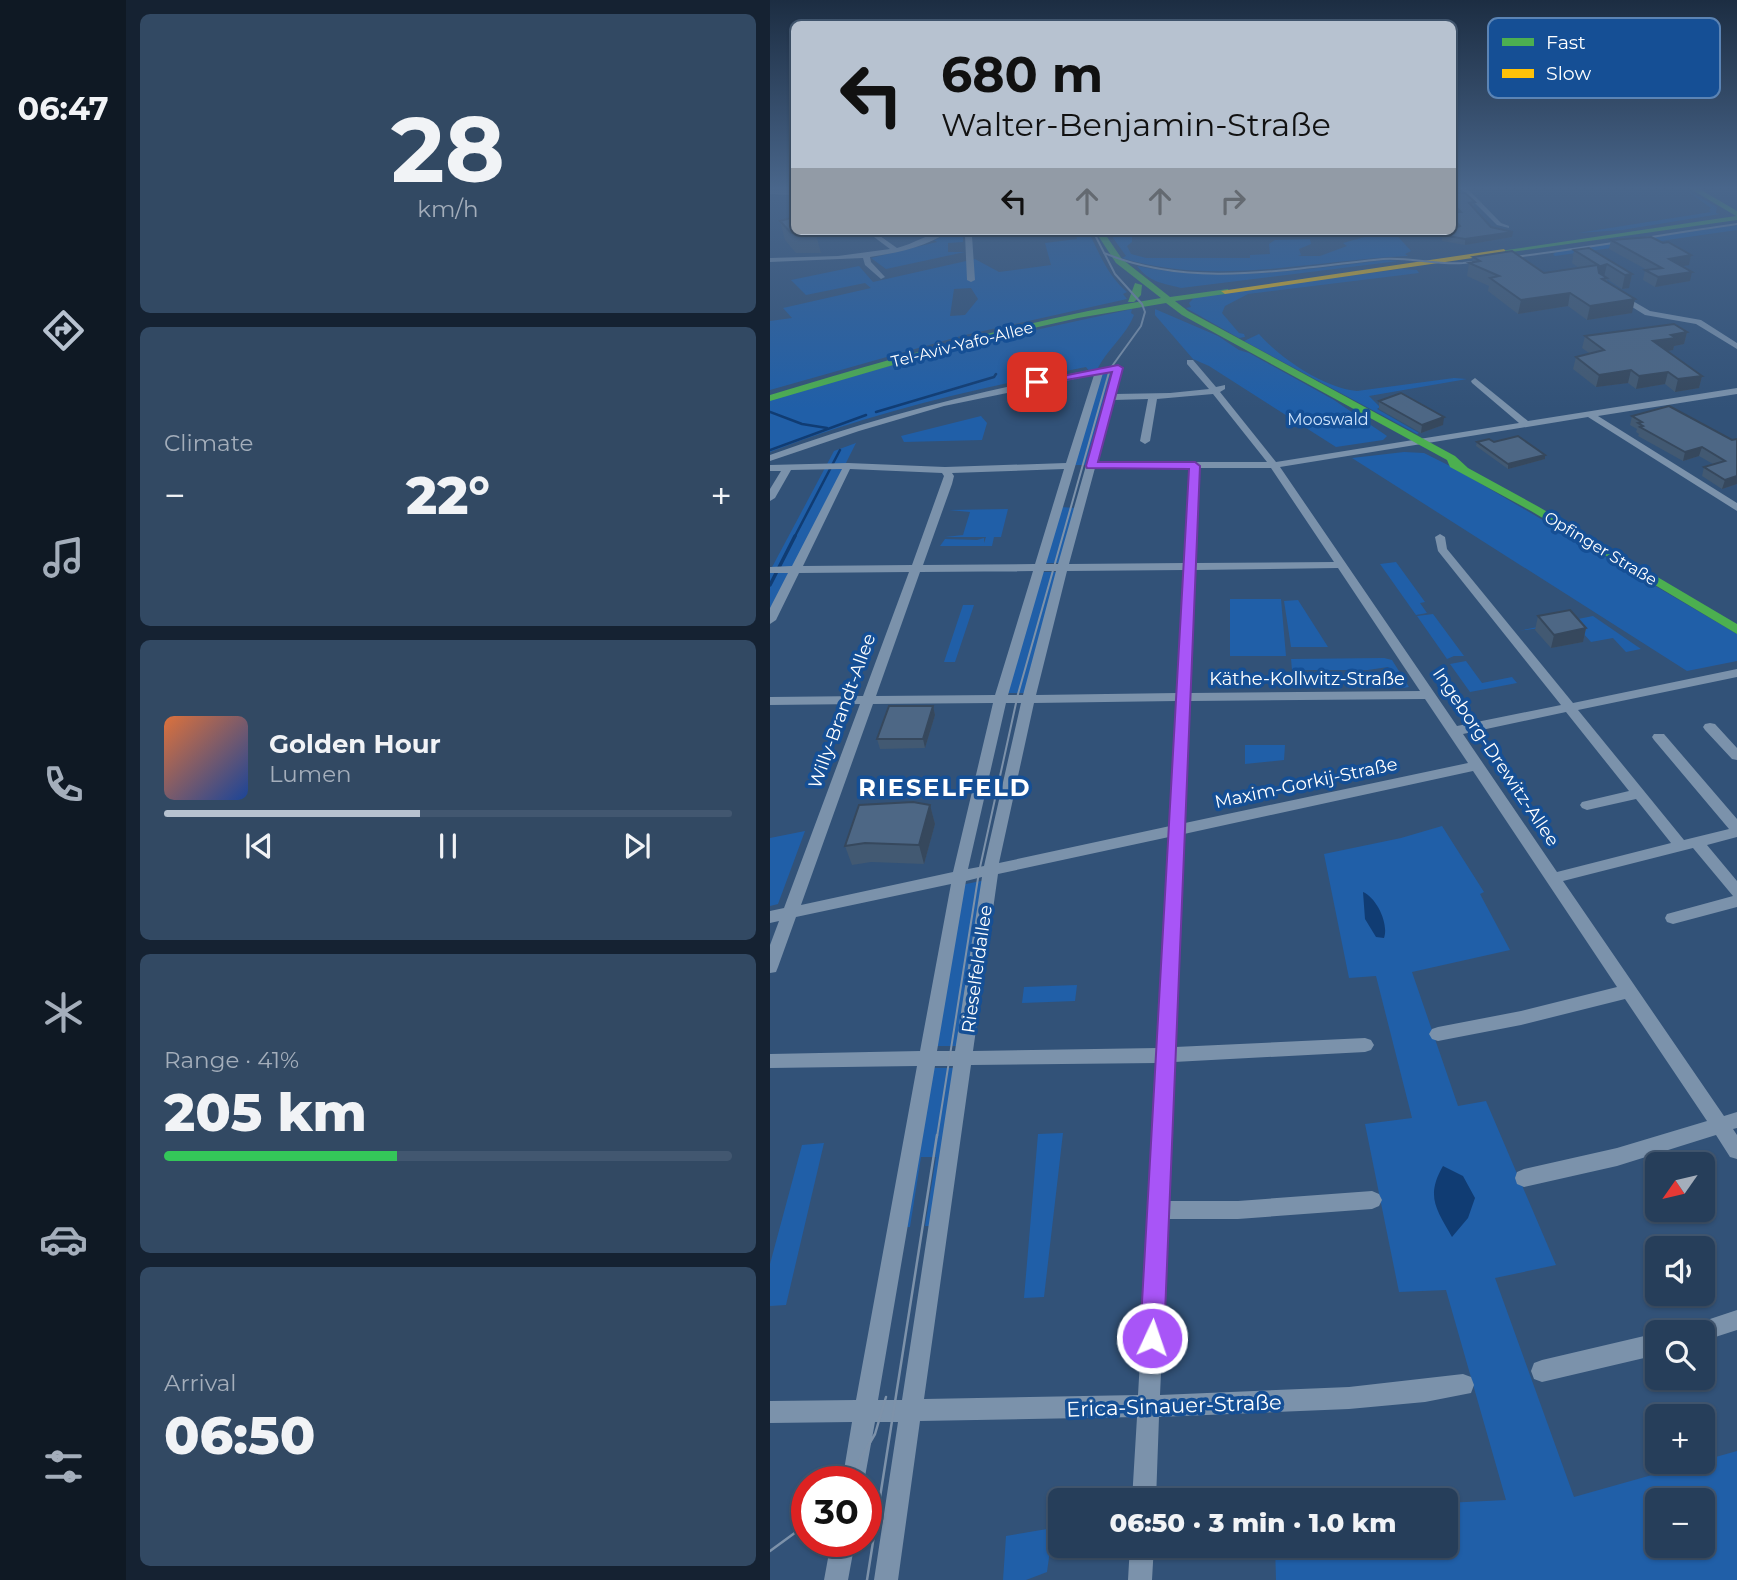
<!DOCTYPE html>
<html lang="en">
<head>
<meta charset="utf-8">
<style>
  body { margin:0; font-family:Montserrat,sans-serif; background:#324963; color:#f1f3f6; height:100vh; display:flex; flex-direction:column; font-size:26px; white-space:nowrap }
  * { box-sizing:border-box; margin:0 }
  p { font-size:23px; color:#a4aebb }
  .icon { flex:none; width:38px; height:38px; fill:none; stroke:currentColor; stroke-width:2; stroke-linecap:round; stroke-linejoin:round }
  .map { position:relative; flex:1; overflow:hidden }
  .side { display:flex; flex-direction:column; gap:14px; padding:14px; background:#152232; width:644px }
  .side>* { flex:none }
  .banner { position:absolute; left:21px; top:21px; width:665px; height:214px; border-radius:10px; box-shadow:0 2px 5px #0004,0 0 0 2px #425770; background:#b7c2d0; color:#111; overflow:hidden }
  .needle { width:46px; rotate:236deg }
  .tools { position:absolute; left:875px; top:1152px; display:grid; gap:14px }
  .tools a { display:grid; place-items:center; width:70px; height:70px; border-radius:10px; background:#263e5a; box-shadow:0 2px 5px #0004,0 0 0 2px #425770; font-size:35px }
  .speed { position:absolute; left:21px; top:1466px; display:flex; gap:14px; font-size:35px; font-weight:700; text-align:center }
  .speed>* { display:grid; place-content:center; width:91px; height:91px; border-radius:50%; background:#263e5a; box-shadow:0 2px 5px #0004,0 0 0 2px #425770; line-height:1 }
  .speed .limit { border:10px solid #d22; background:#fff; color:#111 }
  .pin { position:absolute; display:grid; place-items:center; width:60px; height:60px; color:#fff; margin:-30px; border-radius:14px; box-shadow:0 4px 10px #0006 }
  .me { position:absolute; width:77px; margin:-38px; rotate:3deg; stroke-linejoin:round; filter:drop-shadow(0 0 5px #0008) }
  .turn { display:flex; align-items:center; gap:24px; height:147px; padding:0 35px; font-size:32px }
  .turn .icon { width:91px; height:91px; stroke-width:2.5 }
  .turn b { display:block; font-size:49px; line-height:60px }
  .lanes { display:flex; align-items:center; height:66px; padding:0 35px; background:#0003; justify-content:center; gap:35px; direction:ltr }
  .lanes .off { opacity:.35 }
  .big { font-size:52px; font-weight:800; line-height:1.1 }
  .side .tile { flex:1; display:flex; flex-direction:column; justify-content:center; gap:10px; min-width:0; padding:0 24px; border-radius:10px; background:#324963 }
  .side .dial { align-items:center; gap:0 }
  .dial b { font-size:91px; line-height:1 }
  .song { display:flex; align-items:center; gap:21px }
  .cover { width:84px; height:84px; border-radius:10px; background:linear-gradient(135deg,hsl(20 70% 55%),hsl(220 70% 35%)) }
  .played { height:7px; border-radius:4px; background:linear-gradient(90deg,#b7c2d0 45%,#425770 45%) }
  .keys { display:flex; justify-content:space-around; direction:ltr }
  .heat { display:flex; justify-content:space-between; align-items:center; font-size:38px; direction:ltr }
  .charge { height:10px; border-radius:5px; background:linear-gradient(90deg,#34c759 41%,#425770 0) }
  .trip { position:absolute; left:278px; top:1488px; width:410px; height:70px; border-radius:10px; background:#263e5a; box-shadow:0 2px 5px #0004,0 0 0 2px #425770; font-weight:800; line-height:70px; text-align:center }
  main { display:flex; flex:1; min-height:0 }
  .menu { display:flex; flex-direction:column; width:126px; justify-content:space-around; align-items:center; background:#0f1924; color:#a4aebb }
  .menu .icon { width:49px; height:49px }
  .menu .current { color:#b7c2d0 }
  .menu b { font-size:32px; color:#f1f3f6 }
  .map>svg:first-child { display:block }
  .green { fill:#205fa8; fill-rule:evenodd }
  .water { fill:#103c73 }
  .lines { fill:none; stroke-linecap:round; stroke-linejoin:round }
  .stream-far1 { stroke:#103c73; stroke-width:2.5 }
  .stream { stroke:#103c73; stroke-width:3.5 }
  .street { fill:#7b92ab; fill-rule:evenodd }
  .fast { fill:#4caf50; fill-rule:evenodd }
  .slow { fill:#ffc107; fill-rule:evenodd }
  .tram-far1 { stroke:#7d92aa; stroke-width:2 }
  .tram { stroke:#7d92aa; stroke-width:2.5 }
  .wall { fill:#425972 }
  .shaded-wall { fill:#36485d }
  .building { fill:#4d6785; stroke:#36485d; stroke-width:2 }
  .route { fill:#a855f7; stroke:#6d37a1; stroke-width:2 }
  .labels { text-anchor:middle; stroke-width:7; stroke-linejoin:round; paint-order:stroke }
  .far-street-label { font-size:16px; fill:#fff; stroke:#154f95 }
  .far-park-label { font-size:16px; fill:#cde3fc; stroke:#154f95 }
  .street-label { font-size:18px; fill:#fff; stroke:#154f95 }
  .near-street-label { font-size:21px; fill:#fff; stroke:#154f95 }
  .district-label { font-size:24px; font-weight:bold; letter-spacing:2px; fill:#fff; stroke:#154f95 }
  .key { fill:#154f95; stroke:#5b84b5; stroke-width:2 }
  .key-label { font-size:19px; fill:#fff }
</style>
</head>
<body>
<main>
<nav class="menu">
<b>06:47</b>
<svg class="icon current" aria-label="directions" viewBox="0 0 24 24"><path d="M12 3l9 9-9 9-9-9zM9 14v-3h6M13 9l2 2-2 2"/></svg>
<svg class="icon" aria-label="music" viewBox="0 0 24 24"><path d="M9 18V5l10-2v13"/><circle cx="6" cy="18" r="3"/><circle cx="16" cy="16" r="3"/></svg>
<svg class="icon" aria-label="phone" viewBox="0 0 24 24"><path d="M5 4h4l2 5-3 2q2 4 5 5l2-3 5 2v4C11 20 4 13 5 4z"/></svg>
<svg class="icon" aria-label="climate" viewBox="0 0 24 24"><path d="M12 3v18M4 7l16 10M4 17L20 7"/></svg>
<svg class="icon" aria-label="car" viewBox="0 0 24 24"><path d="M5 17H2v-5l4-1 3-4h7l3 4 3 1v5h-3M9 17h6M6 11h13"/><circle cx="7" cy="17" r="2"/><circle cx="17" cy="17" r="2"/></svg>
<svg class="icon" aria-label="filters" viewBox="0 0 24 24"><path d="M4 7h16M4 17h16"/><circle cx="9" cy="7" r="2"/><circle cx="15" cy="17" r="2"/></svg>
</nav>
<section class="side">
<div class="tile dial"><b>28</b><p>km/h</p></div>
<div class="tile"><p>Climate</p>
<div class="heat"><a>−</a><b class="big">22°</b><a>+</a></div>
</div>
<div class="tile">
<div class="song"><i class="cover"></i><div><b>Golden Hour</b><p>Lumen</p></div></div>
<div class="played"></div>
<div class="keys"><svg class="icon" aria-label="previous" viewBox="0 0 24 24"><path d="M18 5L8 12l10 7zM5 5v14"/></svg><svg class="icon" aria-label="pause" viewBox="0 0 24 24"><path d="M8 5v14M16 5v14"/></svg><svg class="icon" aria-label="next" viewBox="0 0 24 24"><path d="M6 5l10 7-10 7zM19 5v14"/></svg></div>
</div>
<div class="tile"><p>Range · 41%</p><b class="big">205 km</b><div class="charge"></div></div>
<div class="tile"><p>Arrival</p><b class="big">06:50</b></div>
</section>
<div class="map">
<svg width="967" height="1580" viewBox="0 0 967 1580">
  <rect width="100%" height="100%" fill="#325278"/>
  <path class="green" d="M913,188l34,19 -1,6 4,1 -98,16 -44,3 133,-21 -2,-2 2,-2z
    M967,225v5l-182,26 -2,-2 7,-4z
    M304,231h14c12,23 19,44 39,61l-4,2 4,5 -166,37 -191,54v-69l22,-3 -9,-10 88,-20 -6,-5 -59,12 -15,-15 68,-14 14,16 102,-23 24,13 52,-7 -6,-22 32,-4zM201,288l7,11 -13,16 -15,1 4,-27z
    M338,231h6l2,4h16v7l-5,4 4,8 15,4h104v-3l20,-1 -1,-10 6,-4 35,-1 1,5 -12,5 2,6 -3,1h22l27,-10 -4,-3 32,-9 -8,-3h26l18,20 -6,3 3,2c-96,4 -192,31 -286,2l4,-2z
    M180,233l13,3v6l-15,1v9h17l-79,17 -15,-11 66,-16 -3,-2z
    M615,260l14,1 -218,27c-19,-5 -32,-6 -44,-22 83,17 165,4 248,-6z
    M631,269l16,1 2,3 -171,21 -23,12 -3,7 17,20 5,1 1,3 -6,1 -53,-30 5,-1 -2,-4 4,-4 -3,-2z
    M362,309l-1,4 3,2c-8,21 -27,34 -37,55l-8,1 -3,-4c-108,21 -213,45 -316,85v-52l174,-50z
    M385,309l63,27 21,14 10,3 85,47 53,36 -4,4 -47,7 -127,-81 -16,-7 -38,-44z
    M489,334c21,24 65,54 98,57l97,-13 13,1 -98,17 11,11 -3,2 42,24 -2,1 -173,-93z
    M344,372l-26,93h-15l27,-91z
    M211,416l6,7 -5,17 -78,2 -3,-6z
    M86,443l-86,171v-43l64,-120z
    M634,452l20,1 30,15 283,166v27l-50,10 -335,-213z
    M290,507l16,1 -15,55h-17z
    M238,509l-7,28h-7l-2,9h-52l5,-7 32,1 7,-2v5l2,-6h-41l18,-2 7,-23 -21,-2z
    M626,562l29,40 -5,1 7,10 -11,2 -36,-51z
    M271,572h17l-33,121h-20z
    M460,599h51l5,57h-56z
    M528,600l30,47h-37l-7,-46z
    M193,605h11l-19,57h-11z
    M663,614l31,42h-10l-7,3 -30,-43z
    M823,616l48,33 -15,3 -13,-14 -22,4 -17,-19 -56,8z
    M614,658l8,2 17,27 -6,1 -15,-21 -20,3h-76l-1,-11z
    M696,661l16,22 30,-6 5,6 -47,9 -20,-28z
    M475,745h40l-1,15 -39,4z
    M672,826l42,66 -4,2 30,56 -98,22 46,134 28,-5 70,164 -61,13 79,219 163,-46v129h-461l-1,-35h171v-42l60,-3 -60,-210 -47,2 -34,-168 47,-6 -36,-142 -27,2 -25,-124 77,-16zM887,1500h46v45h-46z
    M35,831l-27,73 -8,2v-68z
    M216,880l-25,166h-28l28,-161z
    M307,985l-2,16 -53,2 2,-16z
    M160,1068h27l-24,158h-8l11,-69h-15l-11,70h-8z
    M293,1133l-19,164 -20,1 14,-164z
    M54,1143l-38,162 -16,1v-42l32,-119z
    M283,1528l-6,44 -21,8h-23l3,-44z"/>
  <path class="water" d="M593,892c14,6 26,32 21,46l-8,-1 -11,-18z
    M673,1166l20,10 12,22 -7,20 -16,19c-15,-27 -27,-40 -9,-71z"/>
  <g class="lines">
    <path class="stream-far1" d="M0,412l32,12 25,4
      M106,412l118,-35 2,-3
      M0,450l96,-35
      M24,538l46,-88"/>
    <path class="stream" d="M0,585l25,-49"/>
    <path class="street" d="M0,188l24,1v4l-24,-1z
      M690,188h7l34,35 8,3v2l-12,-3z
      M96,231h7l24,17c17,-4 35,-17 52,-17 -22,16 -52,22 -79,26l1,5 14,15 -4,2 -16,-14 -2,-7 -93,4v-4l68,-2 52,-7z
      M180,231h86l-3,2 -61,3 3,44 -4,2 -4,-2 -2,-45z
      M373,231h106l-3,2 -100,2z
      M849,293l31,18 51,9 36,23v6l-41,-25 -51,-9 -29,-18v-4z
      M417,360h6l23,27 9,-2v4l-5,3 56,70 243,-39 -47,-40 -1,-2 4,-3 53,43 209,-33v6l-139,22 139,87v8l-149,-94 -308,50 177,259 104,-21 -123,-154 -3,-14 5,-3 5,3 2,12 126,154 164,-34v8l-159,33 106,130 45,-11 -75,-89 -2,-3 2,-3h10l73,85v18l-30,8 30,36v26l-64,17 -6,-2 -2,-4 2,-4 66,-18 -40,-48 -130,33 161,235 13,-4v16l-4,1 4,6v24l-7,-2 -14,-22 -99,31 -93,21 -7,-3 -2,-6 2,-6 7,-3 93,-21 90,-27 -82,-122 -104,26 -83,16 -6,-2 -3,-5 3,-5 6,-2 83,-16 96,-24 -144,-216 -289,63 -9,213 190,-9 6,2 3,5 -3,5 -6,2 -191,10 -6,139h70l134,-10 7,3 3,6 -3,6 -7,3 -134,10h-70l-8,176 189,-8 114,-13 8,3 3,8 -3,8 -46,9 -76,7 -190,8 -3,83h-24l5,-83 -217,4 -22,159h-24l24,-158h-23l-11,60h-22l10,-60 -82,1v-22l86,-1 61,-334 -147,2v-14l150,-3 31,-167 -155,33 -18,50 -2,5 -6,1v-28l9,-24 -9,2v-12l14,-3 76,-204 -90,1v-8l93,-1 46,-124 -110,1 -23,47 -6,4v-16l18,-35h-18v-6l22,-1 50,-97 -51,1 -16,28 -5,3v-12l11,-18h-11v-6l78,-2 97,4 121,-4 28,-88 -150,31 -85,25 -89,30v-6c114,-41 229,-69 348,-90l4,3 -7,26 55,-1 39,-4 -22,-25zM343,371l-55,193h-12l57,-191zM443,394l54,68h-170l17,-62 34,-1 -8,42 5,3 5,-3 7,-42zM325,468h95l-5,95 -116,1zM430,468h71l63,94 -138,1zM80,469l92,4 2,3 -32,89 -109,1zM294,469l-29,95 -112,1 29,-81 2,-8 -2,-3zM568,568l82,123 -230,2 5,-123zM414,570l-7,123 -141,2 31,-124zM263,571l-38,124 -119,1 44,-124zM274,571h12l-33,124h-15zM655,699l43,64 -283,60 5,-122zM407,701l-7,125 -171,37 35,-160zM223,703l-40,169 -152,33 72,-201zM236,703h15l-37,163 -16,3zM796,712l63,79 -47,11 -2,3 2,3 5,2 49,-11 35,44 -114,29 -94,-138zM399,837l-11,211 -185,3 25,-177zM212,877l-27,174h-18l29,-170zM387,1063l-19,332 -214,4 47,-334zM165,1066h18l-51,334h-24z
      M940,723l5,1 22,24v12l-5,-1 -27,-29 -2,-3 2,-3z
      M967,1310v20l-34,11v-9h-14l3,-7z
      M887,1333v22l-115,27 -8,-3 -3,-8 3,-8 8,-3z
      M61,1542h24l-7,38h-24z
      M360,1545h24l-2,35h-24z"/>
    <path class="fast" d="M919,188h9l39,23v9l-233,33 -4,-2 236,-35z
      M325,231h8l19,28 48,38 58,-8 1,2 -4,3 -50,7 13,10 267,145 13,12 71,39 198,117v10l-206,-123 -81,-44 -3,-7 -265,-145 -16,-12 -88,15 -106,24 -202,59v-6c129,-39 258,-76 391,-97l-45,-35z
      M365,283l7,2 -1,10 -7,7h-6z"/>
    <path class="slow" d="M734,249l3,4 -282,41 -4,-3z"/>
    <path class="tram-far1" d="M0,193l24,1
      M334,253c89,37 187,15 279,6 26,-2 53,6 80,4 91,-9 183,-26 274,-39
      M167,1137l42,-265 39,-178 92,-325 31,-43 4,-14 -3,-8 -27,-30 -22,-43"/>
    <path class="tram" d="M77,1482l28,-48 11,-37
      M0,1551l37,-27
      M97,1580l70,-445"/>
  </g>
  <path class="wall" d="M682,193l23,9 -2,6 18,19 21,10 -47,8 -23,-4v-6l15,-7 -5,-4v-12h3l-3,-3z
    M10,221l14,10h21l6,22h-25l-11,-13z
    M841,240l52,3 28,12 -2,10 -8,1 9,15 -35,6 -12,-7 2,-10h2l-38,-21z
    M804,250l58,24 -3,14 -7,1 -15,-10v3l25,31 -45,7 -19,-14 -50,8 -30,-23 1,-5 -22,-10 2,-13 3,-1 1,-5 71,16 35,-5 -7,-5z
    M917,332l-3,12 -10,2 -1,4 -6,1 35,25 -3,12 -24,4 -10,-8 -29,5 -8,-6 -32,4 -23,-18 3,-12 13,-4 -7,-5 3,-12z
    M609,401l64,24 -22,8 -42,-24z
    M862,416l100,24 5,-1v45l-15,5 -20,-13 2,-9 9,-3 -14,-8 -16,5 -45,-25 1,-2 -3,-2 1,-3 -7,-4z
    M707,442h17l51,13v4l-37,10 -32,-23z
    M768,616l48,12 -3,14 -32,6 -16,-18z
    M163,706l2,9 -10,33 -45,1 -3,-10z
    M160,805l5,19 -11,40 -53,-2 -19,3 -7,-19z"/>
  <path class="shaded-wall" d="M743,232l-1,5 -47,8v-6z
    M921,255l-2,10 -22,4 2,-10z
    M837,264l-3,13 -9,3 3,-13z
    M922,272l-2,9 -35,6 3,-10z
    M862,274l-3,14 -7,1 3,-14z
    M800,293l-2,13 -50,8 3,-14z
    M865,299l-3,14 -45,7 3,-14z
    M917,332l-3,12 -10,2 -1,4 -23,4 3,-13 18,-6z
    M861,370l-3,13 -32,4 3,-12z
    M898,372l-3,12 -29,5 3,-13z
    M932,376l-3,12 -24,4 3,-13z
    M674,417l-1,8 -22,8 1,-8z
    M932,447l-3,9 -16,5 2,-9z
    M775,455v4l-37,10v-5z
    M967,476v8l-15,5 3,-9z
    M816,628l-3,14 -32,6 3,-13z
    M163,706l2,9 -10,33 -2,-9z
    M160,805l5,19 -11,40 -5,-19z"/>
  <path class="building" d="M682,193h13l10,9 -6,1 22,24 22,5 -48,7 -23,-4 18,-9 -8,-8v-6h9l-9,-9z
    M24,217v14h20l2,2h-25l-11,-12z
    M881,237l12,6 5,-1 23,13 -22,4 23,13 -34,5 -13,-7 17,-2 -51,-28z
    M819,248l43,26 -7,1 -18,-11 -9,3 1,6 8,5 -5,1 33,20 -45,7 -20,-13 -49,7 -31,-22 9,-2 -30,-13 11,-2 -7,-4 39,-6 32,22 54,-8 -24,-15z
    M904,324l13,8 -16,3 5,3 -23,3 49,35 -24,3 -10,-7 -29,4 -8,-6 -32,5 -23,-18 28,-7 -19,-14z
    M631,393l43,24 -22,8 -43,-24z
    M899,406l63,34 5,-1v37l-12,4 -21,-13 21,-6 -23,-14 -17,5 -45,-25 3,-1 -5,-3 4,-1 -10,-6z
    M748,436l27,19 -37,9 -31,-22 12,-3 5,3z
    M800,610l16,18 -32,7 -16,-19z
    M119,706h44l-10,33h-46z
    M143,802l17,3 -11,40 -54,-2 -20,3 14,-41z"/>
  <linearGradient id="sky" x2="0" y2="1"><stop stop-color="#1c2d42"/><stop offset="0.46" stop-color="#49668b"/><stop offset="1" stop-color="#49668b" stop-opacity="0"/></linearGradient>
  <rect width="967" height="409" fill="url(#sky)"/>
  <path class="route" d="M348,365l5,3 -25,94h97l5,4 -36,872 -3,8 -9,3 -8,-3 -4,-8 49,-869 -102,-1 -1,-2 26,-94 -75,13 -5,-3z"/>
  <g class="labels">
    <g class="far-street-label">
      <text transform="translate(192 344) rotate(-14)" y="6">Tel-Aviv-Yafo-Allee</text>
      <text transform="translate(831 548) rotate(31)" y="6">Opfinger Straße</text>
    </g>
    <g class="far-park-label">
      <text x="558" y="425">Mooswald</text>
    </g>
    <g class="street-label">
      <text x="537" y="685">Käthe-Kollwitz-Straße</text>
      <text transform="translate(72 711) rotate(-70)" y="6">Willy-Brandt-Allee</text>
      <text transform="translate(726 757) rotate(56)" y="6">Ingeborg-Drewitz-Allee</text>
      <text transform="translate(536 783) rotate(-12)" y="6">Maxim-Gorkij-Straße</text>
      <text transform="translate(207 969) rotate(-82)" y="6">Rieselfeldallee</text>
    </g>
    <g class="near-street-label">
      <text transform="translate(404 1406) rotate(-2)" y="7">Erica-Sinauer-Straße</text>
    </g>
    <g class="district-label">
      <text x="175" y="796">RIESELFELD</text>
    </g>
  </g>
  <rect x="718" y="18" width="232" height="80" rx="10" class="key"/>
  <rect x="732" y="38" width="32" height="8" fill="#4caf50"/>
  <rect x="732" y="69" width="32" height="9" fill="#ffc107"/>
  <g class="key-label">
    <text x="776" y="49">Fast</text>
    <text x="776" y="80">Slow</text>
  </g>
</svg>
<div class="tools">
<a><svg class="needle" viewBox="-14 -14 28 28"><path d="M0-13l5 13h-10z" fill="#e53935"/><path d="M0 13l5-13h-10z" fill="#a4aebb"/></svg></a>
<a><svg class="icon" aria-label="sound" viewBox="0 0 24 24"><path d="M4 9h4l5-4v14l-5-4H4zM17 9q2 3 0 6"/></svg></a>
<a><svg class="icon" aria-label="search" viewBox="0 0 24 24"><circle cx="10" cy="10" r="6"/><path d="M15 15l6 6"/></svg></a>
<a>+</a>
<a>−</a>
</div>
<div class="speed"><div class="limit">30</div></div>
<div class="pin" style="left:267px;top:382px;background:#d93025"><svg class="icon" aria-label="arrive" viewBox="0 0 24 24"><path d="M6 21V4h12l-3 4 3 4H6"/></svg></div>
<svg class="me" style="left:382px;top:1338px" viewBox="-20 -20 40 40"><circle r="17" fill="#a855f7" stroke="#fff" stroke-width="3"/><path d="M0-11L8 9 0 5-8 9z" fill="#fff"/></svg>
<div class="trip">06:50 · 3 min · 1.0 km</div>
<div class="banner">
<div class="turn"><svg class="icon" aria-label="left" viewBox="0 0 24 24"><path d="M17 20v-9H6M10 6l-5 5 5 5"/></svg><div><b>680 m</b>Walter-Benjamin-Straße</div></div>
<div class="lanes"><svg class="icon" aria-label="left" viewBox="0 0 24 24"><path d="M17 20v-9H6M10 6l-5 5 5 5"/></svg><svg class="icon off" aria-label="ahead" viewBox="0 0 24 24"><path d="M12 20V5M6 11l6-6 6 6"/></svg><svg class="icon off" aria-label="ahead" viewBox="0 0 24 24"><path d="M12 20V5M6 11l6-6 6 6"/></svg><svg class="icon off" aria-label="right" viewBox="0 0 24 24"><path d="M7 20v-9h11M14 6l5 5-5 5"/></svg></div>
</div>
</div>
</main>
</body>
</html>
